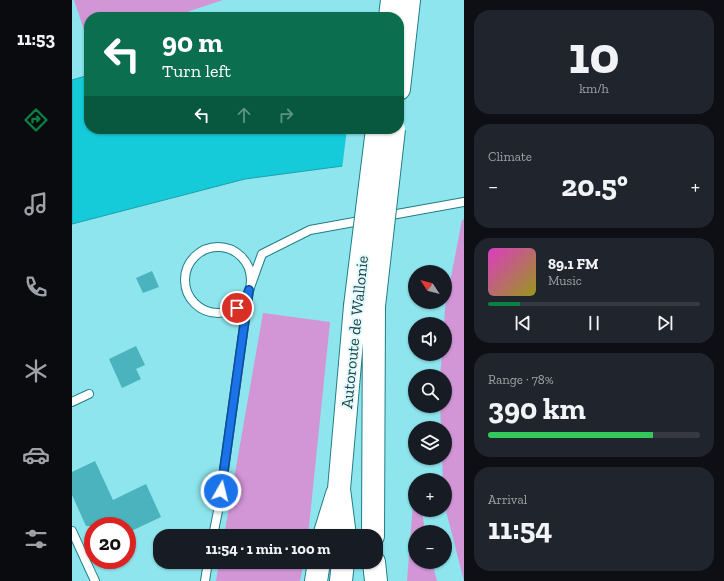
<!DOCTYPE html>
<html lang="en">
<head>
<meta charset="utf-8">
<style>
  body { margin:0; font-family:"Zilla Slab",serif; background:#20242c; color:#f1f3f6; height:100vh; display:flex; flex-direction:column; font-size:15px; white-space:nowrap }
  * { box-sizing:border-box; margin:0 }
  p { font-size:13px; color:#9ea1a6 }
  .icon { flex:none; width:22px; height:22px; fill:none; stroke:currentColor; stroke-width:2; stroke-linecap:round; stroke-linejoin:round }
  .map { position:relative; flex:1; overflow:hidden }
  .drawer { display:flex; flex-direction:column; gap:10px; padding:10px; background:#0d0f14; width:260px }
  .drawer>* { flex:none }
  .hud { position:absolute; left:12px; top:12px; width:320px; height:122px; border-radius:16px; box-shadow:0 1px 3px #0004; background:#0b6e4f; color:#fff; overflow:hidden }
  .needle { width:26px; rotate:306deg }
  .controls { position:absolute; left:336px; top:265px; display:grid; gap:8px }
  .controls a { display:grid; place-items:center; width:44px; height:44px; border-radius:50%; background:#171b24; box-shadow:0 1px 3px #0004; font-size:20px }
  .speed { position:absolute; left:12px; top:517px; display:flex; gap:8px; font-size:20px; font-weight:700; text-align:center }
  .speed>* { display:grid; place-content:center; width:52px; height:52px; border-radius:50%; background:#171b24; box-shadow:0 1px 3px #0004; line-height:1 }
  .speed .limit { border:6px solid #d22; background:#fff; color:#111 }
  .pin { position:absolute; display:grid; place-items:center; width:34px; height:34px; color:#fff; margin:-17px; border:2px solid #fff; border-radius:50%; box-shadow:0 1px 4px #0007 }
  .me { position:absolute; width:44px; margin:-22px; rotate:8deg; stroke-linejoin:round; filter:drop-shadow(0 0 3px #0008) }
  .turn { display:flex; align-items:center; gap:14px; height:84px; padding:0 12px; font-size:18px }
  .turn .icon { width:52px; height:52px; stroke-width:2.5 }
  .turn b { display:block; font-size:28px; line-height:34px }
  .lanes { display:flex; align-items:center; height:38px; padding:0 12px; background:#0003; justify-content:center; gap:20px; direction:ltr }
  .lanes .off { opacity:.35 }
  .big { font-size:30px; font-weight:700; line-height:1.1 }
  .drawer .tile { flex:1; display:flex; flex-direction:column; justify-content:center; gap:6px; min-width:0; padding:0 14px; border-radius:16px; background:#20242c }
  .drawer .dial { align-items:center; gap:0 }
  .dial b { font-size:52px; line-height:1 }
  .song { display:flex; align-items:center; gap:12px }
  .cover { width:48px; height:48px; border-radius:6px; background:linear-gradient(135deg,hsl(310 70% 55%),hsl(60 70% 35%)) }
  .played { height:4px; border-radius:2px; background:linear-gradient(90deg,#0b8043 15%,#363941 15%) }
  .keys { display:flex; justify-content:space-around; direction:ltr }
  .heat { display:flex; justify-content:space-between; align-items:center; font-size:22px; direction:ltr }
  .charge { height:6px; border-radius:3px; background:linear-gradient(90deg,#34c759 78%,#363941 0) }
  .trip { position:absolute; left:81px; top:529px; width:230px; height:40px; border-radius:16px; background:#171b24; box-shadow:0 1px 3px #0004; font-weight:700; line-height:40px; text-align:center }
  main { display:flex; flex:1; min-height:0 }
  .tab-bar { display:flex; flex-direction:column; width:72px; justify-content:space-around; align-items:center; background:#090b0e; color:#9ea1a6 }
  .tab-bar .icon { width:28px; height:28px }
  .tab-bar .current { color:#0b8043 }
  .tab-bar b { font-size:18px; color:#f1f3f6 }
  .map>svg:first-child { display:block }
  .green { fill:#d296d7 }
  .water { fill:#15cbd9; stroke:#18a2ad }
  .pier { fill:#8ee5ed }
  .building { fill:#4ab3bd }
  .lines { fill:none; stroke-linecap:round; stroke-linejoin:round }
  .lane-casing { stroke:#207e87; stroke-width:10 }
  .highway-casing { stroke:#207e87; stroke-width:24 }
  .lane { stroke:#fff; stroke-width:8 }
  .highway { stroke:#fff; stroke-width:22 }
  .highway-bridge-casing { stroke:#207e87; stroke-width:24; stroke-linecap:butt }
  .highway-bridge { stroke:#fff; stroke-width:22 }
  .route-casing { stroke:#114b97; stroke-width:10 }
  .route { stroke:#1a73e8; stroke-width:7 }
  .labels { text-anchor:middle; stroke-width:4; stroke-linejoin:round; paint-order:stroke }
  .street-label { font-size:16px; fill:#1e4346; stroke:#e2fafd }
</style>
</head>
<body>
<main>
<nav class="tab-bar">
<b>11:53</b>
<svg class="icon current" aria-label="directions" viewBox="0 0 24 24"><path d="M12 3l9 9-9 9-9-9zM9 14v-3h6M13 9l2 2-2 2"/></svg>
<svg class="icon" aria-label="music" viewBox="0 0 24 24"><path d="M9 18V5l10-2v13"/><circle cx="6" cy="18" r="3"/><circle cx="16" cy="16" r="3"/></svg>
<svg class="icon" aria-label="phone" viewBox="0 0 24 24"><path d="M5 4h4l2 5-3 2q2 4 5 5l2-3 5 2v4C11 20 4 13 5 4z"/></svg>
<svg class="icon" aria-label="climate" viewBox="0 0 24 24"><path d="M12 3v18M4 7l16 10M4 17L20 7"/></svg>
<svg class="icon" aria-label="car" viewBox="0 0 24 24"><path d="M5 17H2v-5l4-1 3-4h7l3 4 3 1v5h-3M9 17h6M6 11h13"/><circle cx="7" cy="17" r="2"/><circle cx="17" cy="17" r="2"/></svg>
<svg class="icon" aria-label="filters" viewBox="0 0 24 24"><path d="M4 7h16M4 17h16"/><circle cx="9" cy="7" r="2"/><circle cx="15" cy="17" r="2"/></svg>
</nav>
<div class="map">
<svg width="392" height="581" viewBox="0 0 392 581">
  <rect width="100%" height="100%" fill="#8ee5ed"/>
  <path class="green" d="M2,0h149l-51,17h-83v28z
    M392,219v362l-19,-74v-27h-2l-1,-22h3v-30h-4l-1,-22h5v-30h-5l2,-22h3l-1,-30 1,-16 17,-88z
    M191,313l67,9 -22,214h-84z
    M341,503h2v7h7l3,22h-10v30h17l5,19h-30z
    M147,562h85l-4,19h-84z"/>
  <path class="water" d="M392,11l-61,147 -158,21 -173,45v-144l17,-5v54h310z"/>
  <path class="pier" d="M392,9v147l-61,4 -61,9 5,-40h52v-112l-35,-1z"/>
  <path class="building" d="M80,271l7,16 -16,6 -7,-15z
    M64,346l9,19 -9,4 5,10 -19,9 -13,-29z
    M23,461l18,39 33,-16 15,33 -34,16v-7h-41l-14,-31v-23z"/>
  <g class="lines">
    <defs>
      <path id="lane" d="M314,216l78,-14
        M113 280a33 33 0 1 1 66 0a33 33 0 1 1-66 0Z
        M0,402l17,-8
        M0,531l23,50
        M141,536l6,-30 30,-216 13,-36 48,-24 55,-10
        M133,581l3,-19"/>
      <path id="highway" d="M318,17l2,-17
        M327,89l10,-89
        M252,536l13,-42
        M273,536l-6,-47 16,-183
        M301,536l1,-230
        M302,562l2,19
        M244,581l3,-19
        M269,581l2,-19"/>
    </defs>
    <use href="#lane" class="lane-casing"/>
    <use href="#highway" class="highway-casing"/>
    <use href="#lane" class="lane"/>
    <use href="#highway" class="highway"/>
    <defs>
      <path id="highway-bridge" d="M283,306l22,-177
        M302,306l20,-177"/>
    </defs>
    <use href="#highway-bridge" class="highway-bridge-casing"/>
    <use href="#highway-bridge" class="highway-bridge"/>
  </g>
  <g class="lines">
    <defs>
      <path id="route" d="M149,491l28,-201 -4,11 -8,7"/>
    </defs>
    <use href="#route" class="route-casing"/>
    <use href="#route" class="route"/>
  </g>
  <g class="labels">
    <g class="street-label">
      <text transform="translate(282 332) rotate(-84)" y="6">Autoroute de Wallonie</text>
    </g>
  </g>
</svg>
<div class="controls">
<a><svg class="needle" viewBox="-14 -14 28 28"><path d="M0-13l5 13h-10z" fill="#e53935"/><path d="M0 13l5-13h-10z" fill="#9ea1a6"/></svg></a>
<a><svg class="icon" aria-label="sound" viewBox="0 0 24 24"><path d="M4 9h4l5-4v14l-5-4H4zM17 9q2 3 0 6"/></svg></a>
<a><svg class="icon" aria-label="search" viewBox="0 0 24 24"><circle cx="10" cy="10" r="6"/><path d="M15 15l6 6"/></svg></a>
<a><svg class="icon" aria-label="layers" viewBox="0 0 24 24"><path d="M12 4l9 5-9 5-9-5zM3 14l9 5 9-5"/></svg></a>
<a>+</a>
<a>−</a>
</div>
<div class="speed"><div class="limit">20</div></div>
<div class="pin" style="left:165px;top:308px;background:#d93025"><svg class="icon" aria-label="arrive" viewBox="0 0 24 24"><path d="M6 21V4h12l-3 4 3 4H6"/></svg></div>
<svg class="me" style="left:149px;top:491px" viewBox="-20 -20 40 40"><circle r="17" fill="#1a73e8" stroke="#fff" stroke-width="3"/><path d="M0-11L8 9 0 5-8 9z" fill="#fff"/></svg>
<div class="trip">11:54 · 1 min · 100 m</div>
<div class="hud">
<div class="turn"><svg class="icon" aria-label="left" viewBox="0 0 24 24"><path d="M17 20v-9H6M10 6l-5 5 5 5"/></svg><div><b>90 m</b>Turn left</div></div>
<div class="lanes"><svg class="icon" aria-label="left" viewBox="0 0 24 24"><path d="M17 20v-9H6M10 6l-5 5 5 5"/></svg><svg class="icon off" aria-label="ahead" viewBox="0 0 24 24"><path d="M12 20V5M6 11l6-6 6 6"/></svg><svg class="icon off" aria-label="right" viewBox="0 0 24 24"><path d="M7 20v-9h11M14 6l5 5-5 5"/></svg></div>
</div>
</div>
<section class="drawer">
<div class="tile dial"><b>10</b><p>km/h</p></div>
<div class="tile"><p>Climate</p>
<div class="heat"><a>−</a><b class="big">20.5°</b><a>+</a></div>
</div>
<div class="tile">
<div class="song"><i class="cover"></i><div><b>89.1 FM</b><p>Music</p></div></div>
<div class="played"></div>
<div class="keys"><svg class="icon" aria-label="previous" viewBox="0 0 24 24"><path d="M18 5L8 12l10 7zM5 5v14"/></svg><svg class="icon" aria-label="pause" viewBox="0 0 24 24"><path d="M8 5v14M16 5v14"/></svg><svg class="icon" aria-label="next" viewBox="0 0 24 24"><path d="M6 5l10 7-10 7zM19 5v14"/></svg></div>
</div>
<div class="tile"><p>Range · 78%</p><b class="big">390 km</b><div class="charge"></div></div>
<div class="tile"><p>Arrival</p><b class="big">11:54</b></div>
</section>
</main>
</body>
</html>
